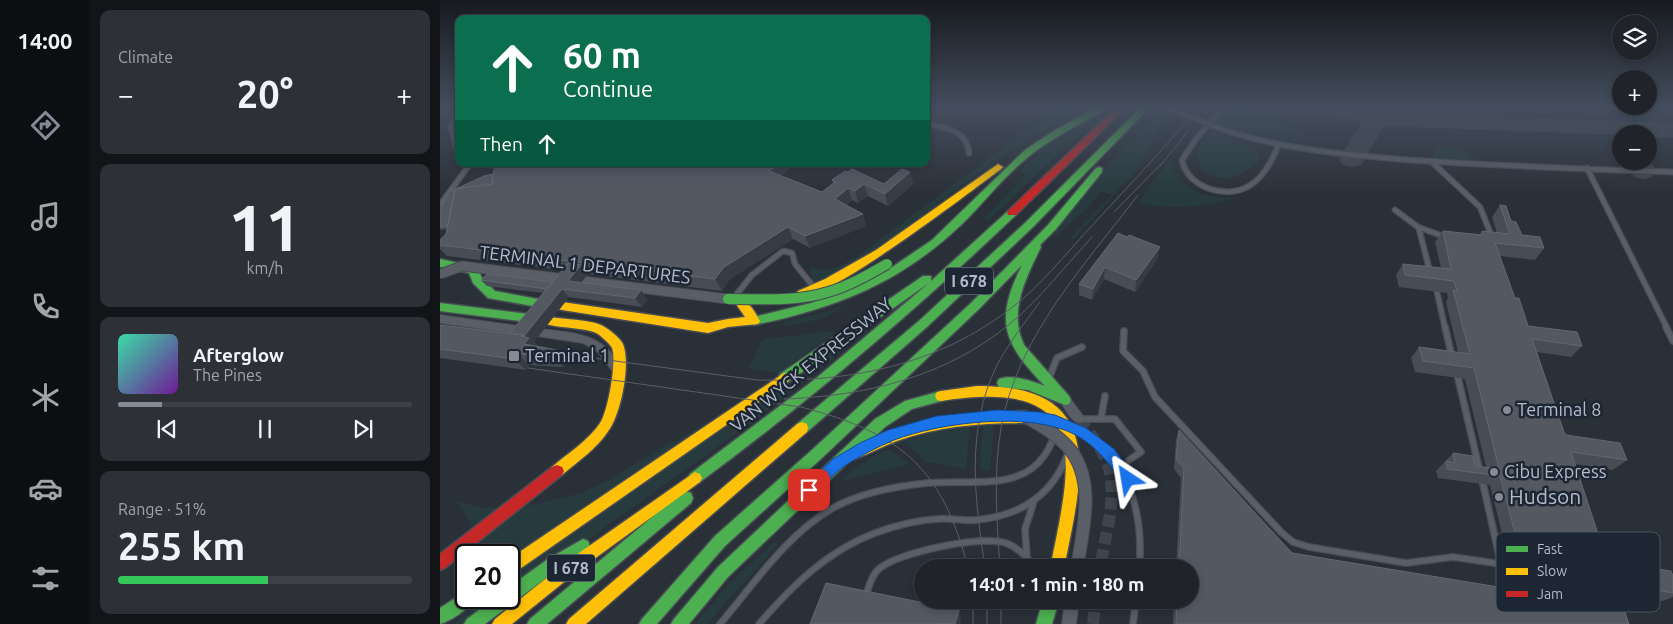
<!DOCTYPE html>
<html lang="en">
<head>
<meta charset="utf-8">
<style>
  body { margin:0; font-family:Ubuntu,sans-serif; background:#2d3036; color:#f1f3f6; height:100vh; display:flex; flex-direction:column; font-size:19px; white-space:nowrap }
  * { box-sizing:border-box; margin:0 }
  p { font-size:16px; color:#a2a4a8 }
  .icon { flex:none; width:28px; height:28px; fill:none; stroke:currentColor; stroke-width:2; stroke-linecap:round; stroke-linejoin:round }
  .map { position:relative; flex:1; overflow:hidden }
  .side { display:flex; flex-direction:column; gap:10px; padding:10px; background:#121417; width:350px }
  .side>* { flex:none }
  .guide { position:absolute; left:15px; top:15px; width:475px; height:152px; border-radius:10px; box-shadow:0 2px 8px #0003,0 0 0 1px #3d4147; background:#0b6e4f; color:#fff; overflow:hidden }
  .fabs { position:absolute; left:1172px; top:15px; display:grid; gap:10px }
  .fabs a { display:grid; place-items:center; width:45px; height:45px; border-radius:50%; background:#20242a; box-shadow:0 2px 8px #0003,0 0 0 1px #3d4147; font-size:25px }
  .speed { position:absolute; left:15px; top:544px; display:flex; gap:10px; font-size:25px; font-weight:700; text-align:center }
  .speed>* { display:grid; place-content:center; width:65px; height:65px; border-radius:50%; background:#20242a; box-shadow:0 2px 8px #0003,0 0 0 1px #3d4147; line-height:1 }
  .speed .limit { border:2px solid #111; border-radius:8px; background:#fff; color:#111 }
  .pin { position:absolute; display:grid; place-items:center; width:42px; height:42px; color:#fff; margin:-21px; border-radius:10px; box-shadow:0 2px 8px #0006 }
  .me { position:absolute; width:55px; margin:-28px; rotate:327deg; stroke-linejoin:round; filter:drop-shadow(0 0 4px #0008) }
  .turn { display:flex; align-items:center; gap:18px; height:105px; padding:0 25px; font-size:22px }
  .turn .icon { width:65px; height:65px; stroke-width:2.5 }
  .turn b { display:block; font-size:35px; line-height:42px }
  .then { display:flex; align-items:center; height:48px; padding:0 25px; background:#0003; gap:10px; font-size:19px }
  .big { font-size:38px; font-weight:600; line-height:1.1 }
  .side .widget { flex:1; display:flex; flex-direction:column; justify-content:center; gap:8px; min-width:0; padding:0 18px; border-radius:10px; background:#2d3036 }
  .side .dial { align-items:center; gap:0 }
  .dial b { font-size:65px; line-height:1 }
  .song { display:flex; align-items:center; gap:15px }
  .cover { width:60px; height:60px; border-radius:8px; background:linear-gradient(135deg,hsl(160 70% 55%),hsl(280 70% 35%)) }
  .played { height:5px; border-radius:2px; background:linear-gradient(90deg,#848b96 15%,#3d4147 15%) }
  .keys { display:flex; justify-content:space-around; direction:ltr }
  .heat { display:flex; justify-content:space-between; align-items:center; font-size:28px; direction:ltr }
  .charge { height:8px; border-radius:4px; background:linear-gradient(90deg,#34c759 51%,#3d4147 0) }
  .trip { position:absolute; left:474px; top:559px; width:285px; height:50px; border-radius:25px; background:#20242a; box-shadow:0 2px 8px #0003,0 0 0 1px #3d4147; font-weight:600; line-height:50px; text-align:center }
  main { display:flex; flex:1; min-height:0 }
  .menu { display:flex; flex-direction:column; width:90px; justify-content:space-around; align-items:center; background:#0d0e11; color:#a2a4a8 }
  .menu .icon { width:35px; height:35px }
  .menu .selected { color:#848b96 }
  .menu b { font-size:22px; color:#f1f3f6 }
  .map>svg:first-child { display:block }
  .green { fill:#273a3e }
  .lines { fill:none; stroke-linecap:round; stroke-linejoin:round }
  .taxiway { fill:#42464e; fill-rule:evenodd }
  .street-tunnel { stroke:#3f454e; stroke-width:12; stroke-dasharray:12 5.5; stroke-linecap:butt }
  .lane-far1-casing { stroke:#484c55; stroke-width:7 }
  .lane-casing { stroke:#484c55; stroke-width:8 }
  .street-casing { stroke:#484c55; stroke-width:2 }
  .fast-casing { stroke:#484c55; stroke-width:3 }
  .slow-casing { stroke:#484c55; stroke-width:3 }
  .jam-casing { stroke:#484c55; stroke-width:3 }
  .lane-far1 { stroke:#5a5e66; stroke-width:4.5 }
  .lane { stroke:#5a5e66; stroke-width:5.5 }
  .street { fill:#5a5e66; fill-rule:evenodd }
  .fast { fill:#4caf50; fill-rule:evenodd }
  .slow { fill:#ffc107; fill-rule:evenodd }
  .jam { fill:#c62828; fill-rule:evenodd }
  .tram { stroke:#595d64; stroke-width:1 }
  .lane-bridge-far1-casing { stroke:#484c55; stroke-width:7; stroke-linecap:butt }
  .lane-bridge-casing { stroke:#484c55; stroke-width:8; stroke-linecap:butt }
  .street-bridge-far1-casing { stroke:#484c55; stroke-width:11; stroke-linecap:butt }
  .street-bridge-casing { stroke:#484c55; stroke-width:14; stroke-linecap:butt }
  .fast-bridge-casing { stroke:#474c53; stroke-width:12; stroke-linecap:butt }
  .lane-bridge-far1 { stroke:#5a5e66; stroke-width:4.5 }
  .lane-bridge { stroke:#5a5e66; stroke-width:5.5 }
  .street-bridge-far1 { stroke:#5a5e66; stroke-width:9 }
  .street-bridge { stroke:#5a5e66; stroke-width:12 }
  .fast-bridge { stroke:#4caf50; stroke-width:10 }
  .wall { fill:#474c55 }
  .shaded-wall { fill:#373c44 }
  .building { fill:#535861; stroke:#626872 }
  .route { fill:#1a73e8; stroke:#114b97 }
  .poi-dot { fill:#848b96; stroke:#1d2633; stroke-width:2 }
  .labels { text-anchor:middle; stroke-width:5; stroke-linejoin:round; paint-order:stroke }
  .shield { fill:#1d2633; stroke:#878f9c; stroke-width:1 }
  .shield-label { font-size:16px; font-weight:bold; fill:#b4bcc9 }
  .street-label { font-size:18px; fill:#b4bcc9; stroke:#1d2633 }
  .poi-label { font-size:18px; fill:#b4bcc9; stroke:#1d2633; text-anchor:start }
  .near-poi-label { font-size:21px; fill:#b4bcc9; stroke:#1d2633; text-anchor:start }
  .key { fill:#1d2633; stroke:#4a5360; stroke-width:1 }
  .key-label { font-size:14px; fill:#b4bcc9 }
</style>
</head>
<body>
<main>
<nav class="menu">
<b>14:00</b>
<svg class="icon selected" aria-label="directions" viewBox="0 0 24 24"><path d="M12 3l9 9-9 9-9-9zM9 14v-3h6M13 9l2 2-2 2"/></svg>
<svg class="icon" aria-label="music" viewBox="0 0 24 24"><path d="M9 18V5l10-2v13"/><circle cx="6" cy="18" r="3"/><circle cx="16" cy="16" r="3"/></svg>
<svg class="icon" aria-label="phone" viewBox="0 0 24 24"><path d="M5 4h4l2 5-3 2q2 4 5 5l2-3 5 2v4C11 20 4 13 5 4z"/></svg>
<svg class="icon" aria-label="climate" viewBox="0 0 24 24"><path d="M12 3v18M4 7l16 10M4 17L20 7"/></svg>
<svg class="icon" aria-label="car" viewBox="0 0 24 24"><path d="M5 17H2v-5l4-1 3-4h7l3 4 3 1v5h-3M9 17h6M6 11h13"/><circle cx="7" cy="17" r="2"/><circle cx="17" cy="17" r="2"/></svg>
<svg class="icon" aria-label="filters" viewBox="0 0 24 24"><path d="M4 7h16M4 17h16"/><circle cx="9" cy="7" r="2"/><circle cx="15" cy="17" r="2"/></svg>
</nav>
<section class="side">
<div class="widget"><p>Climate</p>
<div class="heat"><a>−</a><b class="big">20°</b><a>+</a></div>
</div>
<div class="widget dial"><b>11</b><p>km/h</p></div>
<div class="widget">
<div class="song"><i class="cover"></i><div><b>Afterglow</b><p>The Pines</p></div></div>
<div class="played"></div>
<div class="keys"><svg class="icon" aria-label="previous" viewBox="0 0 24 24"><path d="M18 5L8 12l10 7zM5 5v14"/></svg><svg class="icon" aria-label="pause" viewBox="0 0 24 24"><path d="M8 5v14M16 5v14"/></svg><svg class="icon" aria-label="next" viewBox="0 0 24 24"><path d="M6 5l10 7-10 7zM19 5v14"/></svg></div>
</div>
<div class="widget"><p>Range · 51%</p><b class="big">255 km</b><div class="charge"></div></div>
</section>
<div class="map">
<svg width="1233" height="624" viewBox="0 0 1233 624">
  <rect width="100%" height="100%" fill="#2a3038"/>
  <path class="green" d="M623,107h24l-70,40 -42,29 -98,73 -33,20 -32,14v-7l-3,-5 3,-3c18,6 32,-4 47,-13l144,-107 1,-4z
    M761,107c13,0 28,-2 40,1 17,3 52,16 63,30l-2,4c-29,0 -58,-8 -84,-18l6,-8z
    M720,110l5,2 -24,53 -69,76 -2,-3 42,-44 -12,-2c-13,20 -32,34 -51,49l47,-64z
    M651,119l3,1 -106,101 -4,-3 42,-44 -8,-3 22,-17 -6,-1 20,-14z
    M772,130l42,18 4,7 -1,8c-20,15 -30,21 -54,8 -11,-20 -4,-25 9,-41z
    M997,147l23,1 16,12 -44,-2z
    M730,158c7,32 36,41 66,40 -24,8 -72,13 -97,4z
    M407,304c-18,14 -41,20 -63,22l-1,-4 37,-8z
    M427,329l2,1 -108,86 -182,130 -97,78h-28l6,-7 8,-19h41v-43h-32c1,-22 -8,-38 -21,-54l26,7 48,-3 51,-12 32,-15 54,-34 9,-3z
    M382,331l14,1 -58,41 -29,-5 12,-25 5,-5 39,-3z
    M543,426h11l-4,45 -10,-2z
    M530,427l-4,42 -39,-7 -24,-21 33,-9z
    M450,449l19,15 -64,16 -2,-2 27,-20z
    M334,542l4,3 -71,79h-13l38,-43z"/>
  <g class="lines">
    <path class="taxiway" d="M869,107h78l1,4 22,2 263,10v14h-24v-3h-28v1l-237,-9 -23,39 -9,2 -9,-2 -4,-6 23,-37 -49,-10z
      M1209,158l7,13 -4,6 -9,2 -9,-2 -9,-16h24z"/>
    <path class="street-tunnel" d="M639,419c11,14 23,29 29,46 10,31 -3,71 -8,103
      M653,624l3,-24"/>
    <defs>
      <path id="lane-far1" d="M18,107l-7,20 8,32
        M778,113l-22,26 -14,21c5,27 43,40 67,26 14,-8 24,-26 29,-41
        M486,124c19,3 41,6 43,29
        M790,132c59,18 119,23 180,28 88,6 175,9 263,12
        M992,162l48,45 12,30
        M1147,168l80,160
        M0,205l30,-41
        M955,210l23,17 27,10
        M979,229l11,43
        M997,292l8,36
        M296,295l16,-20 31,-24 9,2 3,11 18,22"/>
      <path id="lane" d="M1005,327l7,30
        M1226,327l7,14
        M684,331l-1,20 20,20 12,26 126,135 12,10 16,5 97,16 47,-6 48,7
        M609,378l8,-20 25,-11
        M1018,378l22,94
        M661,418l4,-22
        M640,419h35l26,33 -12,8
        M1043,484l18,80 8,13 4,17
        M587,558l-2,-29 9,-28
        M699,568l1,-12
        M426,595c3,-9 6,-21 14,-27 20,-16 102,-33 126,-25 13,5 22,15 29,25
        M280,624c34,-40 67,-90 113,-116 27,-15 64,-22 95,-25 38,-4 91,9 116,-27 8,-11 12,-23 10,-36
        M319,624c33,-38 68,-73 116,-91 19,-7 42,-13 63,-14 13,-1 25,2 38,1 43,-4 75,-23 91,-64
        M693,624l3,-24"/>
      <path id="street" d="M0,315l86,12 4,1 1,3 -1,3 -4,1 -86,-12z
        M101,329c36,4 64,5 82,41l-1,3 -4,1 -4,-1 -16,-21 -15,-9 -46,-7 -1,-3 1,-3z
        M625,395l4,2 14,19 2,3 -2,3c-10,4 -16,-11 -22,-19l-2,-3 2,-3z
        M625,600h14l-3,24h-14z"/>
      <path id="fast" d="M656,107h11c-8,8 -20,12 -29,18 -18,10 -36,20 -51,33 -25,20 -44,46 -67,68 -62,58 -124,82 -206,99l-4,-1 -2,-3 2,-3 61,-15 24,-8 50,-23 47,-32 93,-90 27,-18z
        M701,107h9l-117,120 -105,99 -121,106 -5,2 -5,-2 -1,-4 1,-4 123,-104 105,-97z
        M659,167l3,1v4l-46,57 -16,16 1,2c-15,31 -33,64 -17,98l45,51 2,4 -2,4 -4,1 -37,-15 -29,-3 -2,-4 2,-4c14,-5 33,2 46,7 -42,-43 -51,-65 -23,-121l-43,44 -156,148 -98,89 -68,78h-18l3,-5 73,-83 98,-87 158,-146 77,-78 48,-57z
        M572,210l5,3 -1,2c-101,96 -205,185 -316,267l-5,2 -5,-2 -2,-4 2,-4 124,-94 115,-97 -141,99 -4,1 -4,-1 -2,-4 2,-4 143,-98h8v5l77,-70z
        M0,259l37,8 5,11 13,13 54,10 4,1 2,3 -2,3 -4,1 -61,-11 -15,-15 -4,-10 -29,-6z
        M0,303l97,12 4,1 2,3 -2,3 -4,1 -97,-12z
        M501,391l4,1 2,4 -2,4 -33,9 -27,18 -157,150 -39,47h-18l3,-5 44,-52 157,-148 30,-18z
        M246,491l5,2 2,5 -2,5 -144,121h-20l3,-5 151,-126z
        M143,539l5,2 2,5 -2,5 -30,18 -73,55h-21l3,-5 28,-21h14v-11l39,-28z
        M26,591v7h8c-3,10 -23,23 -34,26v-16z
        M603,600h16l-7,24h-16z"/>
      <path id="slow" d="M558,164l5,3 -2,2c-27,20 -178,136 -203,128l-2,-3 2,-3 27,-12 51,-29z
        M302,300c8,2 14,14 18,21l-2,3 -30,3 -20,6 -146,-23 -4,-1 -2,-3 2,-3 4,-1 146,21 20,-4 17,-2 -9,-13 2,-3z
        M110,317c12,2 44,3 53,9 6,3 17,12 20,18 8,20 -2,69 -14,86 -11,18 -32,32 -47,45l-5,2 -5,-2 -2,-4 2,-4c16,-14 37,-27 48,-44 8,-12 17,-62 12,-75 -2,-4 -10,-11 -14,-14 -8,-6 -40,-6 -52,-10l-2,-3 2,-3z
        M344,373l4,1 2,4 -2,4 -274,191 -5,2v-16z
        M537,386c131,-1 106,89 87,182h-14c23,-110 43,-191 -109,-167l-4,-1 -2,-4 2,-4 4,-1z
        M586,411l4,2 2,4 -2,4 -4,2c-44,0 -87,3 -129,18 -14,5 -28,13 -42,18l-5,-2 -2,-4 2,-4c57,-26 114,-37 176,-38z
        M362,422l5,2 1,4 -1,4 -221,192h-20l3,-5 228,-195z
        M255,472l5,2 2,4 -2,4 -121,88 -67,54h-20l3,-5 74,-59z"/>
      <path id="jam" d="M677,107h9l-110,108h-8l-1,-2 1,-2z
        M117,465l5,2 2,4 -2,4 -117,93 -5,2v-16l112,-87z"/>
    </defs>
    <use href="#lane-far1" class="lane-far1-casing"/>
    <use href="#lane" class="lane-casing"/>
    <use href="#street" class="street-casing"/>
    <use href="#fast" class="fast-casing"/>
    <use href="#slow" class="slow-casing"/>
    <use href="#jam" class="jam-casing"/>
    <use href="#lane-far1" class="lane-far1"/>
    <use href="#lane" class="lane"/>
    <use href="#street" class="street"/>
    <use href="#fast" class="fast"/>
    <use href="#slow" class="slow"/>
    <use href="#jam" class="jam"/>
    <path class="tram" d="M721,165l28,-35
      M675,211l49,-50
      M108,352l209,28c95,2 180,-14 257,-74 27,-21 50,-50 74,-76 37,-40 75,-81 112,-123
      M74,366l287,41c100,26 141,60 167,161
      M344,399c82,-3 162,-22 227,-76 30,-25 54,-57 81,-86
      M545,568c-10,-69 -20,-137 12,-203 12,-22 28,-43 43,-63
      M560,568c-3,-46 -7,-94 1,-140 16,-91 83,-162 137,-233
      M533,600v24
      M547,600v24
      M561,600v24"/>
    <defs>
      <path id="lane-bridge-far1" d="M724,107l66,25"/>
      <path id="lane-bridge" d="M593,417c76,8 109,69 107,139"/>
      <path id="street-bridge-far1" d="M0,274l22,-8 266,33"/>
      <path id="street-bridge" d="M586,417c14,8 29,16 41,29 30,32 16,83 10,122"/>
      <path id="fast-bridge" d="M288,299c33,0 68,3 100,-7 21,-6 40,-17 59,-28"/>
    </defs>
    <use href="#lane-bridge-far1" class="lane-bridge-far1-casing"/>
    <use href="#lane-bridge" class="lane-bridge-casing"/>
    <use href="#street-bridge-far1" class="street-bridge-far1-casing"/>
    <use href="#street-bridge" class="street-bridge-casing"/>
    <use href="#fast-bridge" class="fast-bridge-casing"/>
    <use href="#lane-bridge-far1" class="lane-bridge-far1"/>
    <use href="#lane-bridge" class="lane-bridge"/>
    <use href="#street-bridge-far1" class="street-bridge-far1"/>
    <use href="#street-bridge" class="street-bridge"/>
    <use href="#fast-bridge" class="fast-bridge"/>
  </g>
  <path class="wall" d="M408,172l36,12 26,-12 3,12 -25,22 -20,-10 -10,7 -6,-3 -6,5 20,21 -56,22 -17,-9 -63,40 -8,12 -134,-17 -7,9 66,16 -5,8 -73,-10 -35,45 4,4 19,4 11,11 -5,6 -34,-2 -3,5 -86,-12v-33l70,8 33,-40 -56,-7 -6,-6 72,2 9,-12 -115,-14 -7,-7v-9l6,-6 1,-5 -7,1v-19l44,-35h297l41,16 11,-8 -1,-4z
    M1060,205l22,30 22,13 -9,12 -35,-4 15,42 13,28 54,20 -11,11 -34,-5 27,80 2,3 61,25 -14,10 -38,-6 32,97 66,15v21l-10,4 -45,-8 11,31h-456l1,-24h16v-32h-14l5,-90 -7,-9 2,-29 3,-10 113,123 221,36 -3,-11 3,-1 -23,-92 -52,-7 -2,-7 17,-18 22,13 11,1 -21,-88 -50,-7 -4,-14 8,-11 39,5 -12,-50 2,-4 -1,-5 -48,-6 -3,-12 7,-11 38,4 -6,-26 8,-11 36,4 3,-4 15,2 -5,-16z
    M678,233l40,25 -23,34 -31,-13 -12,21 -13,-5v-11z"/>
  <path class="shaded-wall" d="M338,164h17l-21,19 -5,-12z
    M470,172l3,12 -25,22 -3,-12z
    M424,184l4,12 -10,7 -3,-12z
    M408,188l4,12 -13,11 -4,-12z
    M423,214l3,12 -56,22 -5,-12z
    M348,227l5,12 -63,40 -8,12 -7,-12 9,-12z
    M720,247l-2,11 -23,34 1,-12z
    M141,265l7,9 -13,16 -7,-9z
    M665,267l-1,12 -12,21 1,-11z
    M122,289l7,8 -35,45 6,6 -16,-4 -3,-8z
    M201,290l6,9 -5,8 -7,-9z
    M117,350l11,11 -5,6 -11,-11z
    M78,354l11,11 -3,5 -12,-11z
    M519,610l2,7 -1,7h-5z"/>
  <path class="building" d="M55,164h283l-9,7 53,21 13,-10 -3,-2 13,-9 3,1 4,-3 32,15 18,-15 8,3 -25,22 -21,-10 -9,7 -7,-3 -13,11 28,15 -58,22 -17,-9 -64,40 -9,12 -275,-34v-5l6,-6 9,-45 37,-5 2,-3h-2z
    M53,174l-1,7 1,2 -1,1 -37,5 -7,37 -8,1v-16l9,-19 35,-16z
    M1060,205l6,1 5,15 5,1 6,13 18,2 4,11 -49,-5 20,55h4l9,28 49,6 5,14 -50,-7 32,93 2,3 54,8 7,17 -56,-8 36,109 64,10 2,5v17l-58,-10 14,41h-453l1,-24h13v-32h-11l5,-100 -8,-9 3,-29 113,123 236,39 -6,-21h3l-25,-95 -53,-7 -1,-8 9,2 -2,-10 20,3 2,10 24,3 -25,-101 -51,-7 -4,-14 51,7 -17,-64 4,1 -3,-10 -49,-6 -2,-11 48,5 -8,-38 40,4 -1,-4 28,3z
    M678,233l9,4 2,-2 31,12 -24,33 -31,-13 -12,22 -14,-5z
    M128,263l13,2 -13,16 73,9 -6,8 -73,-9 -38,47 -1,-1 -13,-2z
    M47,274l66,8 -6,7 -66,-9z
    M0,325l83,10 -2,1 8,2 -5,6 33,6 -5,6 -34,-2 -4,5 -74,-10z
    M386,583l133,27 -4,14h-145z"/>
  <linearGradient id="sky" x2="0" y2="1"><stop stop-color="#171a1f"/><stop offset="0.55" stop-color="#444e5e"/><stop offset="1" stop-color="#444e5e" stop-opacity="0"/></linearGradient>
  <rect width="1233" height="195" fill="url(#sky)"/>
  <path class="route" d="M557,410l42,2 16,3 31,13 28,21 19,25 2,5 -2,4 -5,2 -5,-2c-13,-19 -26,-36 -47,-48 -45,-24 -135,-13 -182,5 -17,7 -34,16 -50,26 -11,8 -21,20 -30,29l-5,2 -5,-2 -2,-5 2,-4 29,-27 27,-16 28,-13 49,-14z"/>
  <g class="poi-dot">
    <rect x="68" y="350" width="12" height="12" rx="2.5"/>
    <circle cx="1067" cy="410" r="5"/>
    <circle cx="1054" cy="472" r="5"/>
    <circle cx="1059" cy="497" r="5"/>
  </g>
  <g class="labels">
    <g class="shield">
      <rect x="505" y="267.5" width="48" height="27" rx="4"/>
      <rect x="107" y="554.5" width="48" height="27" rx="4"/>
    </g>
    <g class="shield-label">
      <text x="529" y="287">I 678</text>
      <text x="131" y="574">I 678</text>
    </g>
    <g class="street-label">
      <text transform="translate(145 265) rotate(7)" y="6">TERMINAL 1 DEPARTURES</text>
      <text transform="translate(371 365) rotate(-39)" y="6">VAN WYCK EXPRESSWAY</text>
    </g>
    <g class="poi-label">
      <text x="85" y="362">Terminal 1</text>
      <text x="1077" y="416">Terminal 8</text>
      <text x="1064" y="478">Cibu Express</text>
    </g>
    <g class="near-poi-label">
      <text x="1069" y="504">Hudson</text>
    </g>
  </g>
  <rect x="1056" y="532" width="164" height="80" rx="8" class="key"/>
  <rect x="1066" y="546" width="22" height="6" fill="#4caf50"/>
  <rect x="1066" y="568" width="22" height="7" fill="#ffc107"/>
  <rect x="1066" y="591" width="22" height="6" fill="#c62828"/>
  <g class="key-label">
    <text x="1097" y="554">Fast</text>
    <text x="1097" y="576">Slow</text>
    <text x="1097" y="599">Jam</text>
  </g>
</svg>
<div class="fabs">
<a><svg class="icon" aria-label="layers" viewBox="0 0 24 24"><path d="M12 4l9 5-9 5-9-5zM3 14l9 5 9-5"/></svg></a>
<a>+</a>
<a>−</a>
</div>
<div class="speed"><div class="limit">20</div></div>
<div class="pin" style="left:369px;top:490px;background:#d93025"><svg class="icon" aria-label="arrive" viewBox="0 0 24 24"><path d="M6 21V4h12l-3 4 3 4H6"/></svg></div>
<svg class="me" style="left:688px;top:479px" viewBox="-20 -20 40 40"><path d="M0-17L14 15 0 8-14 15z" fill="#1a73e8" stroke="#fff" stroke-width="4"/></svg>
<div class="trip">14:01 · 1 min · 180 m</div>
<div class="guide">
<div class="turn"><svg class="icon" aria-label="ahead" viewBox="0 0 24 24"><path d="M12 20V5M6 11l6-6 6 6"/></svg><div><b>60 m</b>Continue</div></div>
<div class="then">Then<svg class="icon" aria-label="ahead" viewBox="0 0 24 24"><path d="M12 20V5M6 11l6-6 6 6"/></svg></div>
</div>
</div>
</main>
</body>
</html>
